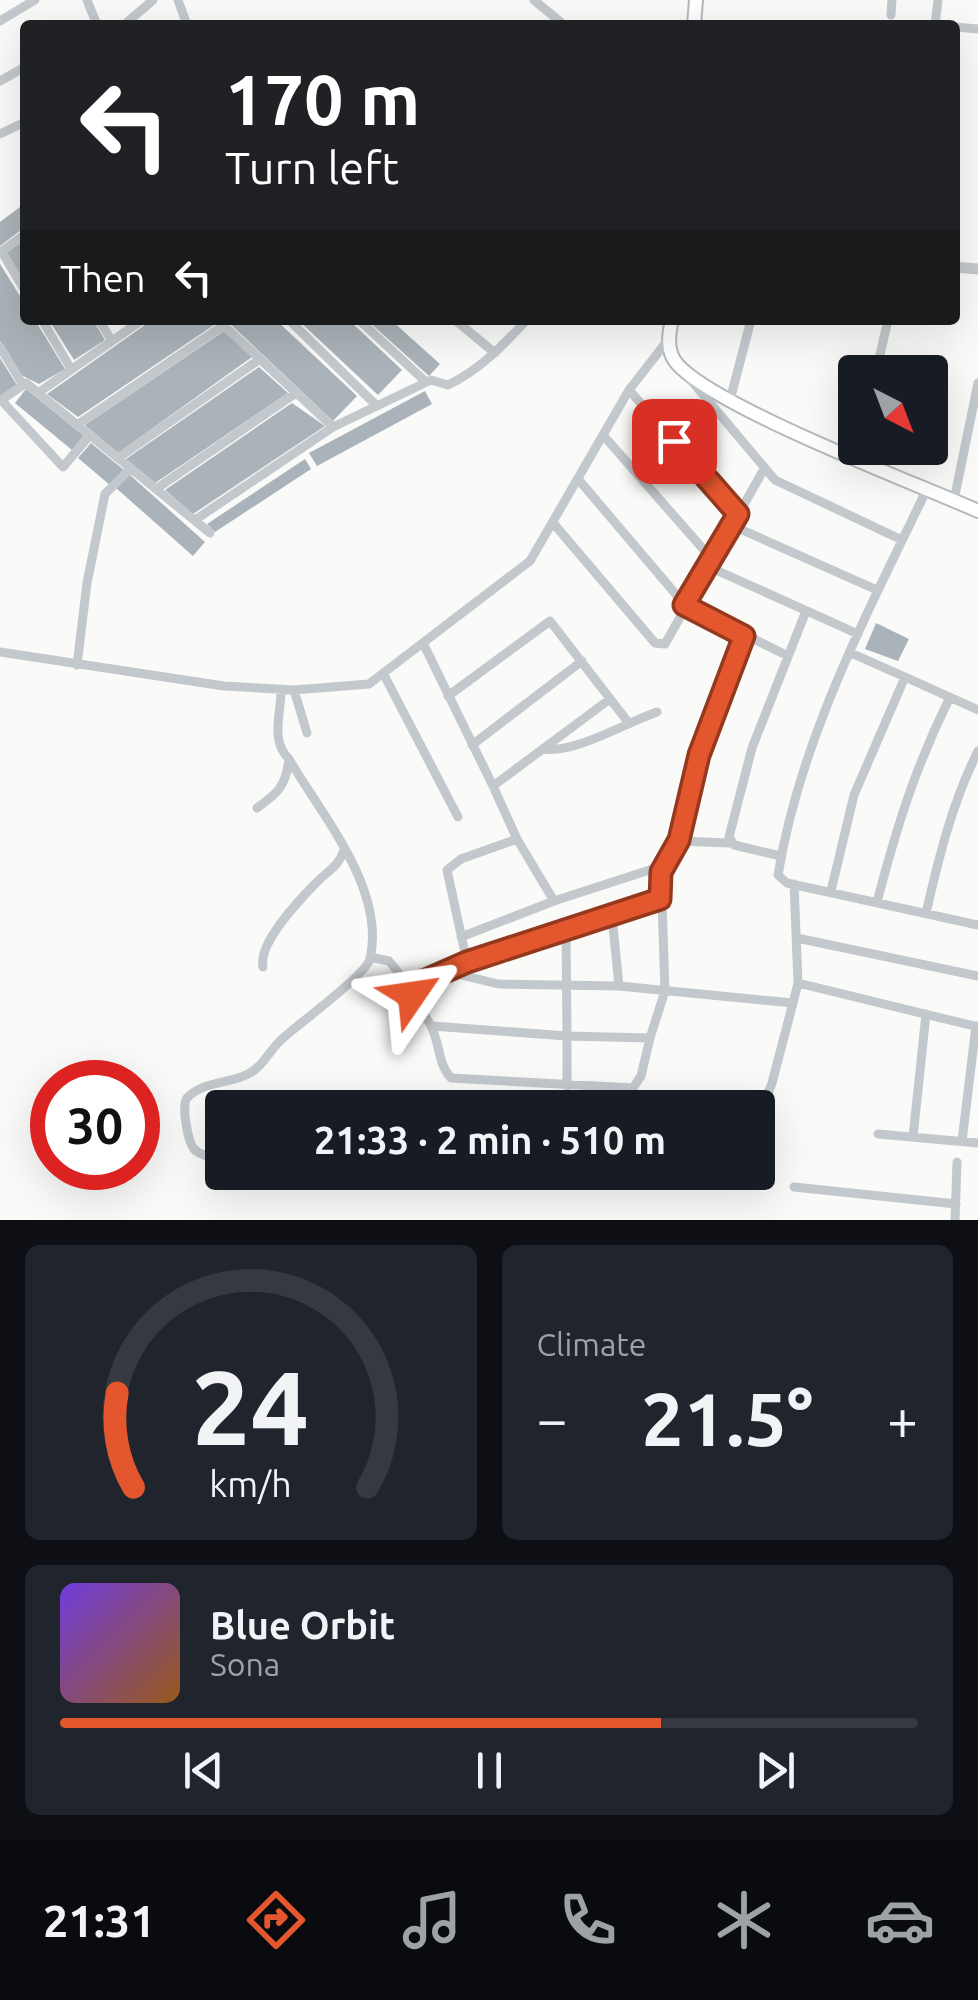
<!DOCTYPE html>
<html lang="en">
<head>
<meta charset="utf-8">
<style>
  body { margin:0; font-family:Ubuntu,sans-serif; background:#20242c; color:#f1f3f6; height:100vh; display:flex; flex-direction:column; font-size:38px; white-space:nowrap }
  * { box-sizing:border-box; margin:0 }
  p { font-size:32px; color:#9ea1a6 }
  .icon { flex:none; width:55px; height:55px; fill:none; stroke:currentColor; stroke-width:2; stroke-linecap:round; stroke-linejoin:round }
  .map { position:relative; height:1220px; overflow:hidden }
  .sheet { display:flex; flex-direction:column; gap:25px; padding:25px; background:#0d0f14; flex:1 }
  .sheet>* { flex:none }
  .hud { position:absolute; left:20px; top:20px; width:940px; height:305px; border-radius:10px; box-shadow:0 10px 40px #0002; background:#202124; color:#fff; overflow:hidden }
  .needle { width:65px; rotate:138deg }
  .controls { position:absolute; left:838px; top:355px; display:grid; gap:20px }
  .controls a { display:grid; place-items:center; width:110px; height:110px; border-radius:10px; background:#171b24; box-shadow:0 10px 40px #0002; font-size:50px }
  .speed { position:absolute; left:30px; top:1060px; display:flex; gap:20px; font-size:50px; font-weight:700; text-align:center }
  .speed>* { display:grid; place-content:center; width:130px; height:130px; border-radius:50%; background:#171b24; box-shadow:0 10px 40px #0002; line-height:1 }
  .speed .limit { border:15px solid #d22; background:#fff; color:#111 }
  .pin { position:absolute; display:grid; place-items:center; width:85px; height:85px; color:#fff; margin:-42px; border-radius:20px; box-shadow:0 5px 15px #0006 }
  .me { position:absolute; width:110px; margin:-55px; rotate:58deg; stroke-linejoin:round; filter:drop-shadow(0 0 8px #0008) }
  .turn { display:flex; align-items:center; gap:35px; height:210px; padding:0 40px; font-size:45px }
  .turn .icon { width:130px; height:130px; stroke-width:2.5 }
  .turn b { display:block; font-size:70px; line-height:85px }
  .then { display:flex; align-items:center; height:95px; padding:0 40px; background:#0003; gap:20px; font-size:38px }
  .big { font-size:75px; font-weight:600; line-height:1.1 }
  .sheet .widget { flex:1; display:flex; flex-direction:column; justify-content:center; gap:15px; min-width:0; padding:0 35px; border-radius:15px; background:#20242c }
  .sheet .dial { align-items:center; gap:0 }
  .dial svg { height:260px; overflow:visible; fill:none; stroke:#363941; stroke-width:7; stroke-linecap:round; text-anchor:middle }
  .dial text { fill:#f1f3f6; stroke:none }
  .song { display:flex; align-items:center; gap:30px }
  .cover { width:120px; height:120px; border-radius:15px; background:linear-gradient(135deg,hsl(260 70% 55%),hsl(30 70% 35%)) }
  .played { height:10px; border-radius:5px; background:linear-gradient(90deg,#e4572e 70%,#363941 70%) }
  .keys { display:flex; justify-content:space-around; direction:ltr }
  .heat { display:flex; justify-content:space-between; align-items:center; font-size:55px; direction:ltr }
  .sheet .tiles { flex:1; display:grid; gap:25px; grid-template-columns:1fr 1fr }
  .widget:last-child { grid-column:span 2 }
  .trip { position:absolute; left:205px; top:1090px; width:570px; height:100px; border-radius:10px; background:#171b24; box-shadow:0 10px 40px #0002; font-weight:600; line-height:100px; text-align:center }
  .menu { display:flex; height:160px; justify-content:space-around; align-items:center; background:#090b0e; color:#9ea1a6 }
  .menu .icon { width:70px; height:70px }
  .menu .active { color:#e4572e }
  .menu b { font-size:45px; color:#f1f3f6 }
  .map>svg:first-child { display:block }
  .building { fill:#aab3b9 }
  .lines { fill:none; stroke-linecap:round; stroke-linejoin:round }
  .secondary-casing { stroke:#b3babf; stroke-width:16 }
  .minor { stroke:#c3c8cc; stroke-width:9 }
  .tertiary { stroke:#c3c8cc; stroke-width:11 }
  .secondary { stroke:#fff; stroke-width:12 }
  .route-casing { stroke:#94391e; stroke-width:25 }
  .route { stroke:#e4572e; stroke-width:18 }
</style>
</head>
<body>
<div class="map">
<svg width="978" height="1220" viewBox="0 0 978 1220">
  <rect width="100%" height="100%" fill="#fafaf8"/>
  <path class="building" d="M20,207l5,7v13l-25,19v-24z
    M25,240v43l-19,-31z
    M0,264l25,40v16h10l30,49 -26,15 -18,-9 -21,-34z
    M49,320h44l12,20 -31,20z
    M152,320h57l5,5 -136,92 -31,-23z
    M226,320h50l81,76 -24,25z
    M298,320h51l53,50 -24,25z
    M367,320h24l49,44 -11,12z
    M224,331l28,26 -134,96 -33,-28z
    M0,358l17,27 -17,11z
    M259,367l29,26 -133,90 -29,-24z
    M26,389l58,47 -12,14 -57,-47z
    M425,391l7,13 -115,62 -8,-13z
    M292,403l33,23 -132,88 -28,-24z
    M91,443l33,27 -13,16 -33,-28z
    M305,459l6,10 -96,63 -8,-8z
    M129,474l76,68 -12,14 -77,-68z
    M876,623l33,16 -11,22 -33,-12z"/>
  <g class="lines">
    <defs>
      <path id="secondary" d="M694,25l2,-25
        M672,320c-3,13 -5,26 1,38 23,43 250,128 305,153"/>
    </defs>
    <use href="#secondary" class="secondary-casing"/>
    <path class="minor" d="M87,0l10,25
      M178,0l9,25
      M534,0l30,25
      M891,15l1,-15
      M0,21l35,-21
      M124,25l29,-25
      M935,25l3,-25
      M955,27l23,2
      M0,81l25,-14
      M0,134l25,-12
      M2,252l23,39
      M0,253l25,-19
      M42,320l29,49
      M99,320l13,21
      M218,320l115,107
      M289,320l88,86
      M359,320l67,62
      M455,320l40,33
      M0,347l23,38
      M876,372l12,-52
      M690,379l85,101 127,60
      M629,390l109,124
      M38,393l104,-73
      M1,400l62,67 27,-32
      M730,400l21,-80
      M0,401l26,-18 184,150
      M77,425l147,-100
      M603,435l108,123
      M118,458l142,-99
      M578,479l107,126 103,51
      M156,489l140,-96
      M927,489c-59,123 -127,250 -149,386l9,8 191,42
      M954,500l24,-117
      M195,520l138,-93 98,-47 17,5c32,-15 54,-39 79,-65
      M554,524l101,119 10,1 99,-175
      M731,525l146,65
      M707,566l151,68
      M423,643l70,143 117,-87
      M0,652l224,34 70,4 75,-6 161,-123 99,-171 39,-50
      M851,653l54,24
      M77,665l10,-82 18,-89 26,-26
      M383,673l75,144
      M294,690l13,43
      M448,696l102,-75 78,101
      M472,745l110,-84
      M545,749c28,5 83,-27 112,-37
      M493,786l24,53 37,62
      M257,808c21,-15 29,-22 32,-49 -19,-19 -8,-44 -8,-69
      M729,843l-50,-2 20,-86 44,-119
      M781,856l-47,-11 -5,-8 23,-89 54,-137
      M831,891l23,-96 51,-118 73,33
      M877,902c20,-76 38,-134 73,-205
      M926,913c13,-56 26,-110 52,-162
      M612,916l7,70
      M566,931l1,105 83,2 15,-47 -4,-119 18,-31
      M461,937l93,-36 111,-36
      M797,938l181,38
      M370,957l19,4 21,26
      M467,962l-20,-92 14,-11 56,-20
      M263,967c-5,-24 38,-69 55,-86 11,-11 21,-15 26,-31
      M449,972l49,12 121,2 174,17 5,-20 -4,-99
      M798,983l180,44
      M432,1026l135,10v50
      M650,1038l-9,38 -8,12 -182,-10c-14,-15 -11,-37 -21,-54 -7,-13 -17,-21 -20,-37l57,-25 194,-63
      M758,1120l14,-37 21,-80
      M878,1134l100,9
      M913,1137l13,-123
      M962,1141l14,-115
      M222,1159c-8,-2 -22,-3 -28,-10 -6,-7 -13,-44 -7,-51 17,-18 45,-14 63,-25 13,-7 20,-23 31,-33 16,-15 85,-65 89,-81 16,-70 -48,-143 -81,-200
      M794,1187l162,17
      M955,1220l2,-58"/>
    <path class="tertiary" d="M955,267l23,2"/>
    <use href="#secondary" class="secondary"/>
  </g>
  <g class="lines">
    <defs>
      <path id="route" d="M412,995l-2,-8 57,-25 193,-63 1,-27 18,-32 20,-85 45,-119 -60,-31 54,-91 -64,-73"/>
    </defs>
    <use href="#route" class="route-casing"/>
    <use href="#route" class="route"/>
  </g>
</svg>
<div class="controls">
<a><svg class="needle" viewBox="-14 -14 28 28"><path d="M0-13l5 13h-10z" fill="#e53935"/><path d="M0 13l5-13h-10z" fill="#9ea1a6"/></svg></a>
</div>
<div class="speed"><div class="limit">30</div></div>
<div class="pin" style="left:674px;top:441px;background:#d93025"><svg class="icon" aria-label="arrive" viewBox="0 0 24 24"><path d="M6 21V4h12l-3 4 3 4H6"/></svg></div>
<svg class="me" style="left:412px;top:995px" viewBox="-20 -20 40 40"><path d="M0-17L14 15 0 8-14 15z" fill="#e4572e" stroke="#fff" stroke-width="4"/></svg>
<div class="trip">21:33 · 2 min · 510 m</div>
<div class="hud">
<div class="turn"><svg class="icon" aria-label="left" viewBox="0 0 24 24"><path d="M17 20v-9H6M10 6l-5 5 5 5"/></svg><div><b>170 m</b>Turn left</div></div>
<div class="then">Then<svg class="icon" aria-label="left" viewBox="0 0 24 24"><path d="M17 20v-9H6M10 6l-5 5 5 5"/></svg></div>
</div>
</div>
<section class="sheet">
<div class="tiles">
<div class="widget dial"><svg viewBox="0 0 100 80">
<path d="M14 69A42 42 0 1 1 86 69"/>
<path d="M14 69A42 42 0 0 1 9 40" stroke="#e4572e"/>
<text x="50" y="56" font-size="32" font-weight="700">24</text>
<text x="50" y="72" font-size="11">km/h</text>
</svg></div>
<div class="widget"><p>Climate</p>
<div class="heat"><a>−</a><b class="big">21.5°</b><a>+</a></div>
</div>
<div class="widget">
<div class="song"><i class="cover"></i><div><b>Blue Orbit</b><p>Sona</p></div></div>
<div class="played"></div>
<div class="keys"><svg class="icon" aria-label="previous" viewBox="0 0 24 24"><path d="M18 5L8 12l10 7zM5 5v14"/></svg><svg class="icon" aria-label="pause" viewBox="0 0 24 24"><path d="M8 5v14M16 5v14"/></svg><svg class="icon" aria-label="next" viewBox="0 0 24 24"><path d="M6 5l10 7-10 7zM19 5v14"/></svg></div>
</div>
</div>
</section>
<nav class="menu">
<b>21:31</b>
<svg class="icon active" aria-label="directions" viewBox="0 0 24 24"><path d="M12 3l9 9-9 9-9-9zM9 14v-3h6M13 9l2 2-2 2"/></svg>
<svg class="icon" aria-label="music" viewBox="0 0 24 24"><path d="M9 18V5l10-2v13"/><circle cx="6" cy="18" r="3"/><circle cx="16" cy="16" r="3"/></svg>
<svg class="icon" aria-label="phone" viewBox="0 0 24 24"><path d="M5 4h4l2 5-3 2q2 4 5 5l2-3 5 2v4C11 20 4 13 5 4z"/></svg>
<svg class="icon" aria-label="climate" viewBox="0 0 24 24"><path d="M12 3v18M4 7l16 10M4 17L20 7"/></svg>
<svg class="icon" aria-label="car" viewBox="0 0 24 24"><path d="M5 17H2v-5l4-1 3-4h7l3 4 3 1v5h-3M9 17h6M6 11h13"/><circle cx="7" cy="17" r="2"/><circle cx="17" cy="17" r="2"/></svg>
</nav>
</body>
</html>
